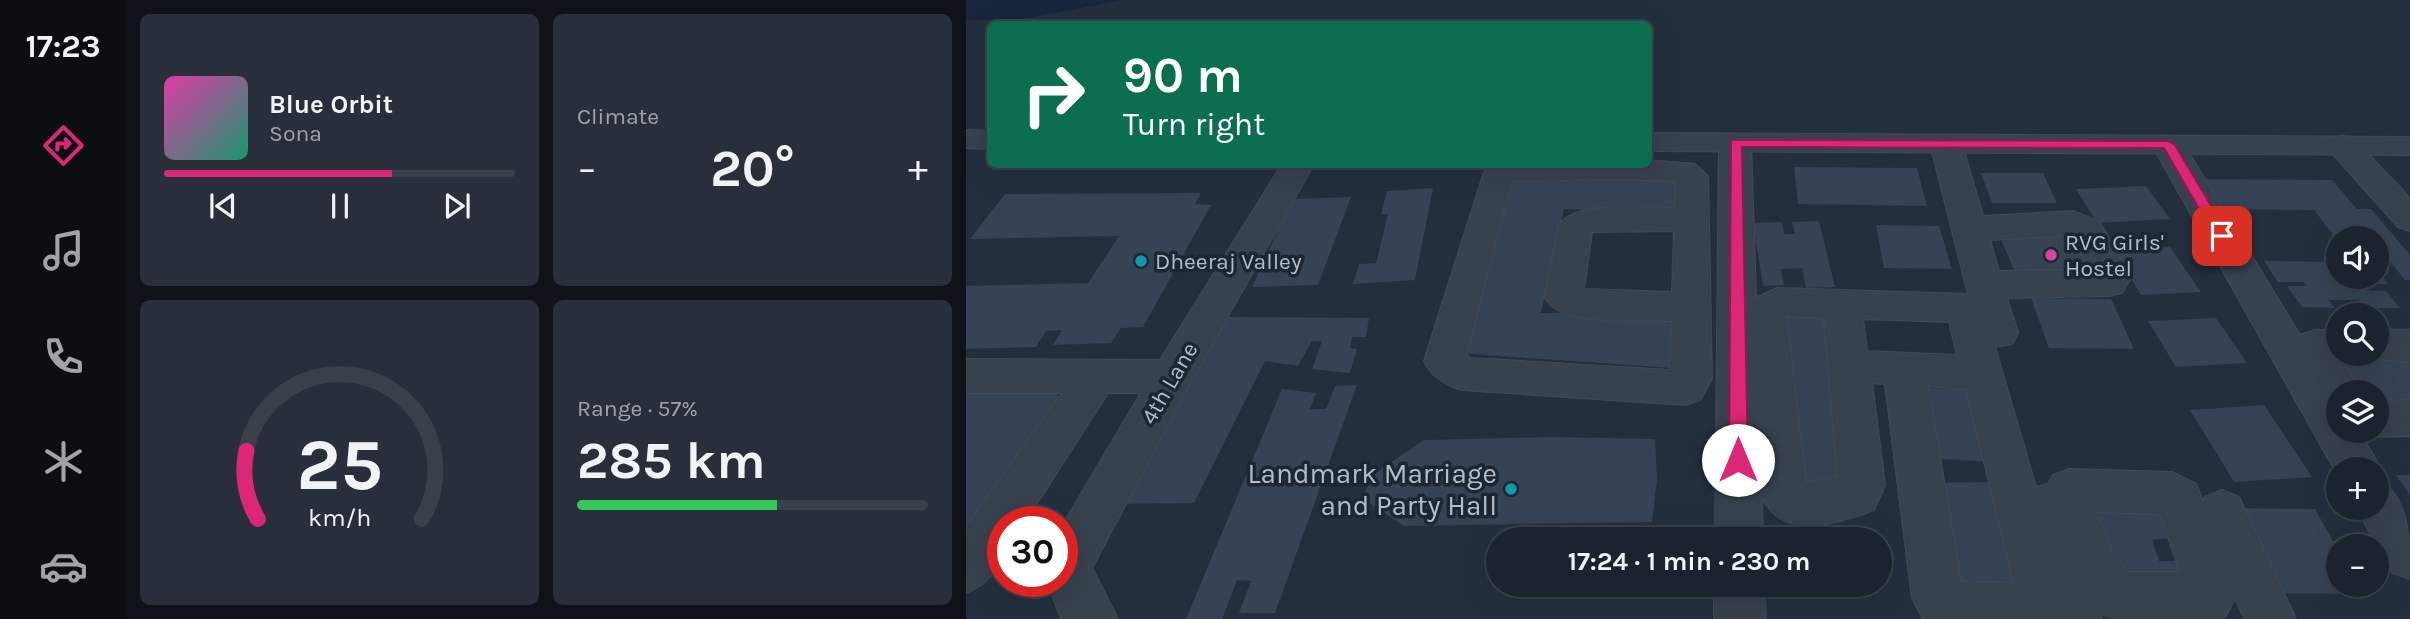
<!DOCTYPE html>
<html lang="en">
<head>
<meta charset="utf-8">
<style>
  body { margin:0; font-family:Karla,sans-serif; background:#282f3a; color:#f1f3f6; height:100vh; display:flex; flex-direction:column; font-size:26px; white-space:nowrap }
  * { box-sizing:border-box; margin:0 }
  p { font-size:23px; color:#a0a4aa }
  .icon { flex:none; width:38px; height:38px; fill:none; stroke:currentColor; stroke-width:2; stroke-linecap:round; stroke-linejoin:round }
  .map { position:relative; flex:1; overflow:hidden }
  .drawer { display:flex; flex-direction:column; gap:14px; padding:14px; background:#0f1319; width:840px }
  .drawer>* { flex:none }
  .guide { position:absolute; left:21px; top:21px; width:665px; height:147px; border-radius:10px; box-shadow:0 7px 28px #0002,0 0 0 2px #39404a; background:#0b6e4f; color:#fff; overflow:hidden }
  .tools { position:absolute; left:1360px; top:226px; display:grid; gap:14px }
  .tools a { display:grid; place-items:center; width:63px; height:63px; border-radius:50%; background:#1b232e; box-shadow:0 7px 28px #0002,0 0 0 2px #39404a; font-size:35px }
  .speed { position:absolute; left:21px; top:506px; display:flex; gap:14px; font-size:35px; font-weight:700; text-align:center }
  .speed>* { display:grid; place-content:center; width:91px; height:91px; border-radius:50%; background:#1b232e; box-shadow:0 7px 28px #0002,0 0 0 2px #39404a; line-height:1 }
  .speed .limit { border:10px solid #d22; background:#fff; color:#111 }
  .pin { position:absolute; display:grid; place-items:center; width:60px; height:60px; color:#fff; margin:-30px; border-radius:14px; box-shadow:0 4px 10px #0006 }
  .me { position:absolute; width:77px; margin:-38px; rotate:0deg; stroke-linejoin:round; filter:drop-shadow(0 0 5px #0008) }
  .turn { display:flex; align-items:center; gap:24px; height:147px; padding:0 21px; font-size:32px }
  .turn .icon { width:91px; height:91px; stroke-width:2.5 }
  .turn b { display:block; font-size:49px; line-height:60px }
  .big { font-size:52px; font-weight:700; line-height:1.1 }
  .drawer .tile { flex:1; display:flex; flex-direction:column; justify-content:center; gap:10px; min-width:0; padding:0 24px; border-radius:10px; background:#282f3a }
  .drawer .dial { align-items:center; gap:0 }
  .dial svg { height:182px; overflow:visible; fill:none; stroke:#39404a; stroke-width:7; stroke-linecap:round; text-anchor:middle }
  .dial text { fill:#f1f3f6; stroke:none }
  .song { display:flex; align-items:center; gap:21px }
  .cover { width:84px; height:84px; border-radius:10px; background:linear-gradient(135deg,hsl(320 70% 55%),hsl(160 70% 35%)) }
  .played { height:7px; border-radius:4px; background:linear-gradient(90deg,#db2777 65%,#39404a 65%) }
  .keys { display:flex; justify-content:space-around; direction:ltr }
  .heat { display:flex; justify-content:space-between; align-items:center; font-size:38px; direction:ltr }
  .charge { height:10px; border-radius:5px; background:linear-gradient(90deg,#34c759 57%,#39404a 0) }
  .drawer .tiles { flex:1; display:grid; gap:14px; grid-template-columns:repeat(2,1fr) }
  .trip { position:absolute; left:520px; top:527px; width:406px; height:70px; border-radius:35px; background:#1b232e; box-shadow:0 7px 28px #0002,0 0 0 2px #39404a; font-weight:700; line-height:70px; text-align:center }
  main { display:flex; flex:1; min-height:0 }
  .dock { display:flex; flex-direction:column; width:126px; justify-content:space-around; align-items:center; background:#0b0e12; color:#a0a4aa }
  .dock .icon { width:49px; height:49px }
  .dock .current { color:#db2777 }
  .dock b { font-size:32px; color:#f1f3f6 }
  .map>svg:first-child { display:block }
  .water { fill:#17263c }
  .building { fill:#364354 }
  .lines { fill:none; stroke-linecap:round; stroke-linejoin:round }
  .minor-casing { stroke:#414a57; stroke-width:2 }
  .tertiary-casing { stroke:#414a57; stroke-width:2 }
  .minor { fill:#38414e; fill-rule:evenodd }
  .tertiary { fill:#38414e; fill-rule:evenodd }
  .route { fill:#db2777; stroke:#8e194d; stroke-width:2 }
  .hotel-dot { fill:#d1479c; stroke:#1d2633; stroke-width:2.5 }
  .culture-dot { fill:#0f9aa8; stroke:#1d2633; stroke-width:2.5 }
  .labels { text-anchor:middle; stroke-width:7; stroke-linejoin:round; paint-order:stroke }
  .poi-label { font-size:23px; fill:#b4bcc9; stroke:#1d2633; text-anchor:start }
  .street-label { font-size:23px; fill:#b4bcc9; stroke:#1d2633 }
  .near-poi-label { font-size:28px; fill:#b4bcc9; stroke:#1d2633; text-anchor:end }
</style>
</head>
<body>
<main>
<nav class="dock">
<b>17:23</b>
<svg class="icon current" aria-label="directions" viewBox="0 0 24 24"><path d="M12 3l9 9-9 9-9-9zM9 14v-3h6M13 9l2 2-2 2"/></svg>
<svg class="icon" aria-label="music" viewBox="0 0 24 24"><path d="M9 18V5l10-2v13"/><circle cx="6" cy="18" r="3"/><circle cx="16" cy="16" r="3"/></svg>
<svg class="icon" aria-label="phone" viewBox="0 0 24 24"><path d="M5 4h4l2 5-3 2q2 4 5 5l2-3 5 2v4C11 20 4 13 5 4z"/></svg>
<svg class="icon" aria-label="climate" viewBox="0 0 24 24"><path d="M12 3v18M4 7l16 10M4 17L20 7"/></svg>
<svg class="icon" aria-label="car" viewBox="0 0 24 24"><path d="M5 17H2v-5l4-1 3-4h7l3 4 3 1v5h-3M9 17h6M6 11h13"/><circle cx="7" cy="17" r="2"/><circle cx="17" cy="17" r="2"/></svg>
</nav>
<section class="drawer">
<div class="tiles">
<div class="tile">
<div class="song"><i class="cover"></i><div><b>Blue Orbit</b><p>Sona</p></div></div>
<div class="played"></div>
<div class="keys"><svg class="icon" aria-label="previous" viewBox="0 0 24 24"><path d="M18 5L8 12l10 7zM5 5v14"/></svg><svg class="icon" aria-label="pause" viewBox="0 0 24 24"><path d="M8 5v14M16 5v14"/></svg><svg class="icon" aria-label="next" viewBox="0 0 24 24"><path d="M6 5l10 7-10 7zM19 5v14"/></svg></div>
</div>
<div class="tile"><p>Climate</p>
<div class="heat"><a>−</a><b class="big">20°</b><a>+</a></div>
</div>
<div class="tile dial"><svg viewBox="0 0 100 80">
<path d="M14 69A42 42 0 1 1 86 69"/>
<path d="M14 69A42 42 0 0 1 9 39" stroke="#db2777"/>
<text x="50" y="56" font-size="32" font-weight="700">25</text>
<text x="50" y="72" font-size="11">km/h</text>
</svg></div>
<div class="tile"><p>Range · 57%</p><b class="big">285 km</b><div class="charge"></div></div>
</div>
</section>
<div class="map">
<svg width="1444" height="619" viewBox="0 0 1444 619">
  <rect width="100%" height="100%" fill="#242f3e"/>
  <path class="water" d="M0,0h157l-100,19 -57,1z"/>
  <path class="building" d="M828,167l123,1 10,38 -129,-2z
    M1015,173h62l14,30h-65z
    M718,178l-3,35 -117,-4 -23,104 135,-1 -4,56 -214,-15 48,-174z
    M1237,179l129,1 25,29h14l39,46v25h-5l-16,-20h-13v-22h-40l-22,-28 -90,-1z
    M1180,186l24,33 -73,4 -21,-34z
    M467,188l-18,92 -62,4 6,-20 17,-1 12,-49h-7l6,-23z
    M235,193l-6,11 16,1 -68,122 -22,1 -10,15 -58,2 9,-15 -16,1 -10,16 -70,2v-63l122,-3 31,-47 -149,3 35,-45z
    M385,197l-33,88 -66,2 40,-88z
    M853,221l16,66 -29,1 -4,-20 -21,1 3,16 -21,1 -10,-63 29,-1 2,12h11l-3,-12z
    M910,225l63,1 13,43 -68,-1z
    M1114,231l26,46 -87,4 -21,-48z
    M1204,247l31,45 -60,3 -27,-46z
    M1410,260l13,14 -8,1 7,9h-28l5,6 21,1 14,17h-34l-6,-8h-31l6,8 -33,-1 -15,-21h19l-3,-4h-25l-14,-21 74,1v14h38z
    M1065,298l80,1 23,50 -85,-1z
    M807,310l62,3 19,174 -59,9z
    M259,317l144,1 -3,19h-14l-2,11 7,1 -7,24 -38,-4 10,-28h-10l-14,25 -33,-5 -71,142 -80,1z
    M1250,318l31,45 -71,4 -28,-46z
    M1444,350v56l-34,4v-18h-23l-34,-41 57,3z
    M85,383l16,28 -101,125v-151z
    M391,385l-82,228h-36l12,-32 -14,-1 -15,39h-36l96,-230 34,4 -6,16h16l9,-23z
    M948,387l65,3 15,72 -70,-4z
    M1298,405l48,72 -78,5 -44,-72z
    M585,437l104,2 2,41 -5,42 -248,4 -42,-28 12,-24 50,-34z
    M1430,475h14v20z
    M1032,482l35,118 -81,1 -27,-118z
    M1104,493l102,4 4,40 -24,3 7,21h20l22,15 -72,19z
    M1262,508l87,1 23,41v34h20l5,10 -94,-1z"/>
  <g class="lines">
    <defs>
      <path id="minor" d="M769,134l11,2 5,7 5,155 21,-10 191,6 -38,-150 5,-7 11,-2 11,2 5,7 21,72 90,-5 27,11 31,56 -9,15 -13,3 -102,2 11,35 -6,11 -17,3 41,140 12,-3 5,-9 16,-6 103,3 24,12 7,17 2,-4 17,-7 17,7 57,122h-52l-9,-21 -9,18 -8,3h-105l-13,-6 2,6h-179l-11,-21 -27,-214 -13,-1 13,102 -11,25c-38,14 -91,32 -112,-13l1,42h-48l4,-396 5,-7zM1102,235l6,3 16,32 -91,1 -9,-31zM820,316l38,2 14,159 -32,6zM897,319l86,3 8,33 -90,-4zM962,386l38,3 48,194 -53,-1zM1130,512l64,2 20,58h-52l-16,-20z
        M1202,136l11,2 5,7 116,190 15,-5h23v24h15l-12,6 19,27 -3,5h-19v38h21l22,39 -5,9v-9h-38v7l-186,-331 5,-7z
        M1376,136l11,2 57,60v33l-12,-4 -67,-75 -5,-7 5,-7z
        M682,160l47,4 13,12 4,203 -12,21 -15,5 -223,-15c-17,-5 -30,-13 -38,-29l60,-189 11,-8h153zM647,179l63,2 -1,27c-28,0 -101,-8 -116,17l-14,73c17,30 94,21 127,23l-2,49 -200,-12 -4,-3 45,-171 4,-3zM708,231l-2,61 -88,-3 8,-57z
        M316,164h32l-127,225 -95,179 26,51h-57l-14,-38h15v-55l79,-133h-33l-83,129h-22c0,33 -2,57 -37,71v-66l96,-134h-96v-34l194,1z
        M1410,329l34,1v32l-34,-3 -14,-4 14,-1z
        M1444,400v36l-34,1 -15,-5 15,-2v-29z
        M1410,479c34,16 34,62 34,100l-17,-6 -37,-65h20z
        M748,584h50l2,35h-52z"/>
      <path id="tertiary" d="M0,130l24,1v18l-24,-1z
        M682,133l762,4v18l-762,-4z"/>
    </defs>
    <use href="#minor" class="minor-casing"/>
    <use href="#tertiary" class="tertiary-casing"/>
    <use href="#minor" class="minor"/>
    <use href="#tertiary" class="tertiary"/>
  </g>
  <path class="route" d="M765,140l437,1 7,4 54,91 -7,5 -5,-1 -53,-92 -422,-1 6,313 -3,5h-13l-3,-5z"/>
  <circle class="hotel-dot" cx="1085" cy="255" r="7"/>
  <g class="culture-dot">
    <circle cx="175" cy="261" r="7"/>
    <circle cx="545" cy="489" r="7"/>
  </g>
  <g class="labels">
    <g class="poi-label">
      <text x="1099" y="250">RVG Girls'<tspan x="1099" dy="26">Hostel</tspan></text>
      <text x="189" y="269">Dheeraj Valley</text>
    </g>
    <g class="street-label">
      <text transform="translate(203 383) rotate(-60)" y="8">4th Lane</text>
    </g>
    <g class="near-poi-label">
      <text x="531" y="483">Landmark Marriage<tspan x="531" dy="32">and Party Hall</tspan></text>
    </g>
  </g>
</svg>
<div class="tools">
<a><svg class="icon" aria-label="sound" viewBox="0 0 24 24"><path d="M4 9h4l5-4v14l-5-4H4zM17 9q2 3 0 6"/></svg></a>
<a><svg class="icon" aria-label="search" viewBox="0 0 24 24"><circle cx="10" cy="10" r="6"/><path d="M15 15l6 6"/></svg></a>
<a><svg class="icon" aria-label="layers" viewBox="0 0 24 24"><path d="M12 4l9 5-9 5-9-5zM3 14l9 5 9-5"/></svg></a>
<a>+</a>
<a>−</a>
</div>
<div class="speed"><div class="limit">30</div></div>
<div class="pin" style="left:1256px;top:236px;background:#d93025"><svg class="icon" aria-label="arrive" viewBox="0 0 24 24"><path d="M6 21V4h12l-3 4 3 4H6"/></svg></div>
<svg class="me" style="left:772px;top:460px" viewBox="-20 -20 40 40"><circle r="19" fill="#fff"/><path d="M0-13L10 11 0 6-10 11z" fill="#db2777"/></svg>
<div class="trip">17:24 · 1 min · 230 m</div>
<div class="guide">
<div class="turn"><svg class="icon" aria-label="right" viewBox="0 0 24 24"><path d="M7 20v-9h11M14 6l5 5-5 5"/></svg><div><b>90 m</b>Turn right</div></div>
</div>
</div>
</main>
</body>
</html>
